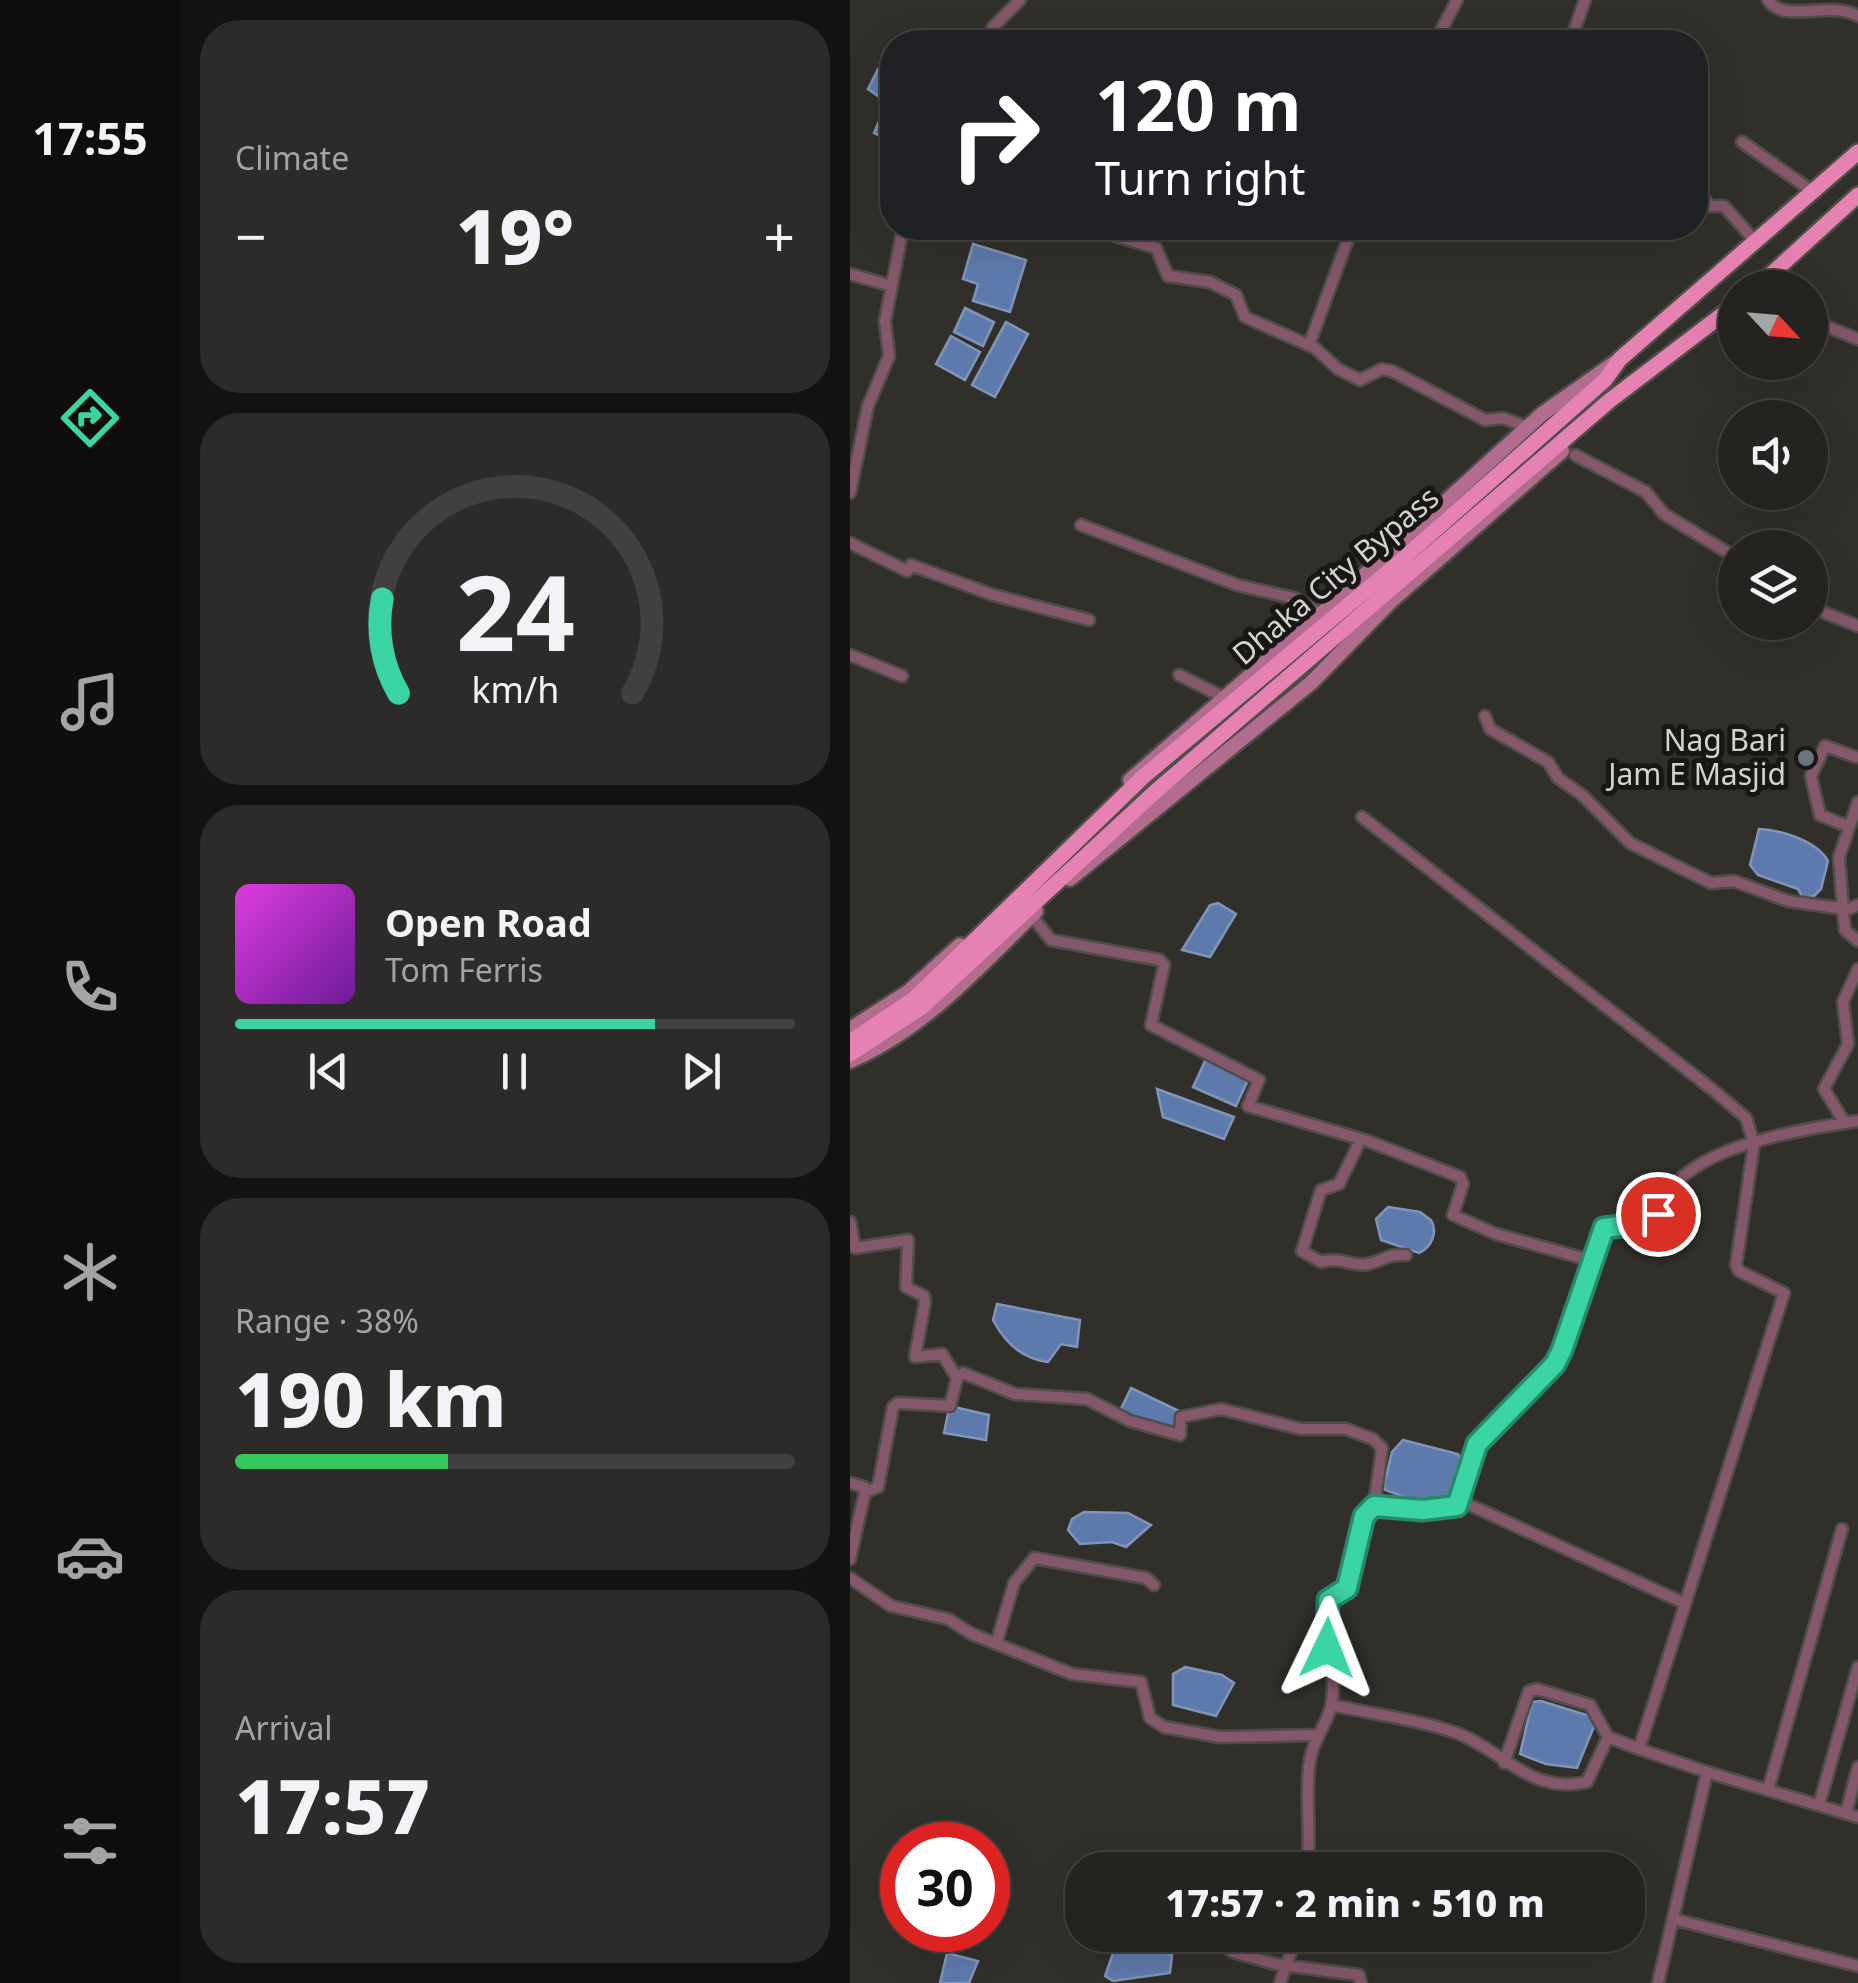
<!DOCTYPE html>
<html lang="en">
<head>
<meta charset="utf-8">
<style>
  body { margin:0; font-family:"Noto Sans",sans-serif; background:#2d2b29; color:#f1f3f6; height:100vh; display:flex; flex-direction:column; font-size:38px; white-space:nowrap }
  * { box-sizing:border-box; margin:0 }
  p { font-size:32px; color:#a3a4a5 }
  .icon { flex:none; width:55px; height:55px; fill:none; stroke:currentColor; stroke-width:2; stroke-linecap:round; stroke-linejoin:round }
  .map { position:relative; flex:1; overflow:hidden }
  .panel { display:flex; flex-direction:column; gap:20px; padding:20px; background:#141312; width:670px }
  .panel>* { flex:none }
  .top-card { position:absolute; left:30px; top:30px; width:828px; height:210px; border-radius:40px; box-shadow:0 10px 40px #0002,0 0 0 2px #42403e; background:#202124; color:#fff; overflow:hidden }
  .needle { width:65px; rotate:116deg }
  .buttons { position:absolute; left:868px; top:270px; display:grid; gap:20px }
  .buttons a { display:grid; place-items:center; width:110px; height:110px; border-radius:50%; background:#252320; box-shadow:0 10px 40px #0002,0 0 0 2px #42403e; font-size:50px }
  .speed { position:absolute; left:30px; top:1822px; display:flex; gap:20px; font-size:50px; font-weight:700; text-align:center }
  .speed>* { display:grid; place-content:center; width:130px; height:130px; border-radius:50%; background:#252320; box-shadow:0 10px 40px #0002,0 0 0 2px #42403e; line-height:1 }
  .speed .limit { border:15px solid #d22; background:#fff; color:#111 }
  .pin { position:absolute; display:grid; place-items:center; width:85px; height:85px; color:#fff; margin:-42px; border:5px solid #fff; border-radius:50%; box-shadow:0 2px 10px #0007 }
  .me { position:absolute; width:110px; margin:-55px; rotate:2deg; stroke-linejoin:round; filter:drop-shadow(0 0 8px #0008) }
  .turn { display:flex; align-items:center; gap:35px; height:210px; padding:0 50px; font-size:45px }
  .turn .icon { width:130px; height:130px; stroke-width:2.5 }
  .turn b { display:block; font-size:70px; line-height:85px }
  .big { font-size:75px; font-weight:800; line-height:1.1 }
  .panel .tile { flex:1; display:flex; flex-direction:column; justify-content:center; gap:15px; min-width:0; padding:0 35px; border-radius:40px; background:#2d2b29 }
  .panel .dial { align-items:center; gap:0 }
  .dial svg { height:260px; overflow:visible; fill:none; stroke:#42403e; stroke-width:7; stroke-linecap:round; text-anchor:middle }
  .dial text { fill:#f1f3f6; stroke:none }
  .song { display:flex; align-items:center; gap:30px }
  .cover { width:120px; height:120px; border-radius:15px; background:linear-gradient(135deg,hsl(300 70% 55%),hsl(280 70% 35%)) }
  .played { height:10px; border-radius:5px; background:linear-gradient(90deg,#3bd4a4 75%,#42403e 75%) }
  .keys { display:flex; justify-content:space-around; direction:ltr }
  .heat { display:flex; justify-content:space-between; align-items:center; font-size:55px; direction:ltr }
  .charge { height:15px; border-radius:8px; background:linear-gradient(90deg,#34c759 38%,#42403e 0) }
  .trip { position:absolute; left:215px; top:1852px; width:580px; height:100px; border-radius:40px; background:#252320; box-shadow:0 10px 40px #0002,0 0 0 2px #42403e; font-weight:800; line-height:100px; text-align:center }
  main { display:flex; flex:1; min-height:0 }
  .dock { display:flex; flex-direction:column; width:180px; justify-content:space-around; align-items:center; background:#0f0e0d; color:#a3a4a5 }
  .dock .icon { width:70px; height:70px }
  .dock .on { color:#3bd4a4 }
  .dock b { font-size:45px; color:#f1f3f6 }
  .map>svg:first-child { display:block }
  .water { fill:#5e7aad; stroke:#8195b8; stroke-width:2.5 }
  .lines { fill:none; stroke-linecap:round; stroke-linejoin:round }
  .minor-casing { stroke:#4e4d48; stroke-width:15 }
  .secondary-casing { stroke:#4e4d48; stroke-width:19 }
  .trunk-casing { stroke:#4e4d48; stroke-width:20 }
  .minor { stroke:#84576b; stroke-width:10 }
  .secondary { stroke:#b26c8d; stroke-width:14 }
  .trunk { stroke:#e682b2; stroke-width:15 }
  .route-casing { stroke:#268a6b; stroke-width:25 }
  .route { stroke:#3bd4a4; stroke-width:18 }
  .worship-dot { fill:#6b7280; stroke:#181715; stroke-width:4 }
  .labels { text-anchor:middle; stroke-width:10; stroke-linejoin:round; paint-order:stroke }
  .street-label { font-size:30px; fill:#d4d3d0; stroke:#181715 }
  .poi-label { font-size:30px; fill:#d4d3d0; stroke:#181715; text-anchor:end }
</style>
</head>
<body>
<main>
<nav class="dock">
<b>17:55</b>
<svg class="icon on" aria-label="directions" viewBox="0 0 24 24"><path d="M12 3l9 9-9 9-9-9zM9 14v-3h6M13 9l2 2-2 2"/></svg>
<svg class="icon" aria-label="music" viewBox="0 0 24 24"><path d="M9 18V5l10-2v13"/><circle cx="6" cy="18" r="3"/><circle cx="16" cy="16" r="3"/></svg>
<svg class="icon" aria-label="phone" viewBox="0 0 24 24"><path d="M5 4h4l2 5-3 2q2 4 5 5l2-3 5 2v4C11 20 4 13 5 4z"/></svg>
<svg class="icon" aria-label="climate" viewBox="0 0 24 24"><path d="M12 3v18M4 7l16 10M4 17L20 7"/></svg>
<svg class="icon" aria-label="car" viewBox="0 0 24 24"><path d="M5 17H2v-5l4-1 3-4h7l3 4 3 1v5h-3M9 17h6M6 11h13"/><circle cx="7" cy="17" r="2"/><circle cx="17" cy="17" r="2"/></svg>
<svg class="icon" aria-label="filters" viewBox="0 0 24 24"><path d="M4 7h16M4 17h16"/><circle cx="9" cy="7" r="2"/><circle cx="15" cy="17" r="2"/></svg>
</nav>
<section class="panel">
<div class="tile"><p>Climate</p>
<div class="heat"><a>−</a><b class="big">19°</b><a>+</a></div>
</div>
<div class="tile dial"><svg viewBox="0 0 100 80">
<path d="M14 69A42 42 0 1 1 86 69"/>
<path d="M14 69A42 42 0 0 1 9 40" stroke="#3bd4a4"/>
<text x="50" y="56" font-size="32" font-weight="700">24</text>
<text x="50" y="72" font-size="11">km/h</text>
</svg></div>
<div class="tile">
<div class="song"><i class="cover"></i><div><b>Open Road</b><p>Tom Ferris</p></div></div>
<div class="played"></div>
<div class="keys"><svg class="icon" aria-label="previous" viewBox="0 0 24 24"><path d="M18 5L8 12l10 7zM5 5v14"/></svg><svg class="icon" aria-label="pause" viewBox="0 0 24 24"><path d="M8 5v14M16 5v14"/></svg><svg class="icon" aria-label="next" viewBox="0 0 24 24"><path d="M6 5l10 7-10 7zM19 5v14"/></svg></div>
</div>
<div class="tile"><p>Range · 38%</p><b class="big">190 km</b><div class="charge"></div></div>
<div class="tile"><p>Arrival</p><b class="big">17:57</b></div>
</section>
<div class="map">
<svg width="1008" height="1983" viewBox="0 0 1008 1983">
  <rect width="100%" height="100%" fill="#312f2a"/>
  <path class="water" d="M28,69l10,6v14l-7,9 -13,-9z
    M37,103l5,2v37l-18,-9z
    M123,244l53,16 -16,52 -37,-11 5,-17 -15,-5z
    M115,308l29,14 -11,24 -29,-14z
    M156,322l22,12 -33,63 -23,-12z
    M101,336l29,16 -15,28 -29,-16z
    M909,829c23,1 58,12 69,32l-7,28 -7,7 -11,2 -5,-9 -40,-14 -8,-10z
    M368,903l18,11 -26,43 -28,-7 28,-45z
    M356,1059l43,19 -13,28 -43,-19z
    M307,1089l77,28 -10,22 -61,-22z
    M538,1207l32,5 11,8c7,12 1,27 -12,33l-38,-13 -5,-21z
    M147,1304l83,16 -3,27 -16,-3 -13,18c-26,-3 -43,-19 -55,-42z
    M281,1388l50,24 -3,18 -59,-17z
    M104,1407l35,8 -3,25 -42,-7 5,-24z
    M553,1440l55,14 6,10 -12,37 -23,6 -46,-18 9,-37z
    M234,1512l44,1 23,12 -25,22 -14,-5 -32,2 -12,-14 4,-11z
    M335,1667l37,8 12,8 -18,33 -43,-11v-31z
    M691,1701l49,15 5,8 -18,44 -31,-4 -26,-10 12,-52z
    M267,1942h18l37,13 -2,18 -57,8 -8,-5z
    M97,1953l31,8 -9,22h-29z"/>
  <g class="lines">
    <defs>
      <path id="minor" d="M918,0c14,24 62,0 90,16
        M138,42l5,-15 27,-27
        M585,42l22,-42
        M720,42l15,-42
        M892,142l70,49
        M845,188l15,18h14l31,35
        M239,228l67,20 12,28 42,6 26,13 9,22 70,31 23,21 22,11 22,-11 10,2 93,49 18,-2 24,9
        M0,274l42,12
        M960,320l48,19
        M459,345l43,-117
        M725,455l71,37 18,22 71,43
        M0,493l18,-87 21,-50 -4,-35 18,-93
        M231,525l156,60 57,13 27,16
        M0,543l57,28 4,-6 82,30 96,25
        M960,607l48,19
        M0,655l52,21
        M329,675l42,21
        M635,716l5,13 58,33 10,16 24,17 48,48 81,40 23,-2 54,20 50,7 5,3 2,19 13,11
        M1008,802l-19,55 4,54 15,-6
        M512,817l351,273 33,28 8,26 -18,121 3,6 45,22 -145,456 68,23 -49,211
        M997,826l-27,-11 -9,-39 14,-30 31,11
        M182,916l19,24 109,20 4,5 -13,60 108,55 -11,26 120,35 92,36 3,7 -10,31 43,19 97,27
        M995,1123l-21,-34 24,-45 -5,-42 15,-33
        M511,1139l-22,45 -18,6 -19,61 19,11c19,-6 30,5 47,2 16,-3 16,-10 38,-9
        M0,1222l5,26 53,-8 -2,47 18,9 1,6 -10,55 27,-3 15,24
        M0,1483l14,4 1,5
        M611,1501l223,102
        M0,1559l15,-67 13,-5 15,-80 5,-4 52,3 7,-28 6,-5 52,21 72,5 43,22 50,14 1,-18 40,-8 80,20h45l27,10 9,9 -8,58
        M0,1578l41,28 57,13 24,15 100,40 69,8 9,36 14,9 56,10 96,-2
        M147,1641l17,-58 20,-25 112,20 8,7
        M482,1705c40,9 84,14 122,27 48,17 75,63 133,50l21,-45 31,12
        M654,1763l25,-72 8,-2 53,16 18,32
        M857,1772l151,45
        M918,1790l74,-261
        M969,1805l39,-138
        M996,1813l12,-46
        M457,1870c5,-37 -3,-74 3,-110 3,-22 20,-39 22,-59 5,-35 -11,-66 -4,-101l19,-12 17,-72 10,-10 48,4 39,-9 16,-57 78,-80 7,-14 42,-122 48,-5c8,-11 11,-24 19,-34 35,-46 134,-60 187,-68
        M823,1919l185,47
        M370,1942l13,10 42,12 84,11 2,8
        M430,1983l17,-48"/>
      <path id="secondary" d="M280,780l207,-180 205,-186 75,-53
        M220,879l242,-197 78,-80 172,-151
        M0,1029l58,-37 52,-47
        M0,1061c74,-32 130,-94 186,-150"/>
      <path id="trunk" d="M906,288l102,-93
        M0,1042l64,-43 229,-222 246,-206 216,-191 15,-21 238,-207
        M0,1054l72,-47 234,-216 453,-390 126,-96"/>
    </defs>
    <use href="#minor" class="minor-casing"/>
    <use href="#secondary" class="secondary-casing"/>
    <use href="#trunk" class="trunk-casing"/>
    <use href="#minor" class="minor"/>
    <use href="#secondary" class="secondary"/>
    <use href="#trunk" class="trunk"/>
  </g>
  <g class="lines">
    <defs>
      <path id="route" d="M477,1648l1,-48 19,-12 17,-72 10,-10 48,4 35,-4 20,-62 78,-80 7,-14 42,-122 48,-6 6,-8"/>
    </defs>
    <use href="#route" class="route-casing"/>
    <use href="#route" class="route"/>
  </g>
  <circle class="worship-dot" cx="956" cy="758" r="10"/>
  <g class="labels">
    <g class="street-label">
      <text transform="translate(486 576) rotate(-40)" y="10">Dhaka City Bypass</text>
    </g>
    <g class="poi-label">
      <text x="936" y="751">Nag Bari<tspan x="936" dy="34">Jam E Masjid</tspan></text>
    </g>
  </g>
</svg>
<div class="buttons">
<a><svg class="needle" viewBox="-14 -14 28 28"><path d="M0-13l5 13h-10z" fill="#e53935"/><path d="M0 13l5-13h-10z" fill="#a3a4a5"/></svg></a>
<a><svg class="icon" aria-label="sound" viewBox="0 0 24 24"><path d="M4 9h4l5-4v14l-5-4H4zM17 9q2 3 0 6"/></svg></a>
<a><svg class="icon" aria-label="layers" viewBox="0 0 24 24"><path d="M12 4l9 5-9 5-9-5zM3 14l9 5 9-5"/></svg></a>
</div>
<div class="speed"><div class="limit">30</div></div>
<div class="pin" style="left:808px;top:1214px;background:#d93025"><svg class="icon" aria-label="arrive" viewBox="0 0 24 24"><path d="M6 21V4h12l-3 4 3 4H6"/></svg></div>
<svg class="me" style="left:477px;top:1648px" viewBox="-20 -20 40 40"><path d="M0-17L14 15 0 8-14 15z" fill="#3bd4a4" stroke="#fff" stroke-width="4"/></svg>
<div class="trip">17:57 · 2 min · 510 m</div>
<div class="top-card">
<div class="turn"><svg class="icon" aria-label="right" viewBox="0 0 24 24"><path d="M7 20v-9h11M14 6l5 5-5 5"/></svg><div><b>120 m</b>Turn right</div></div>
</div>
</div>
</main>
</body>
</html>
